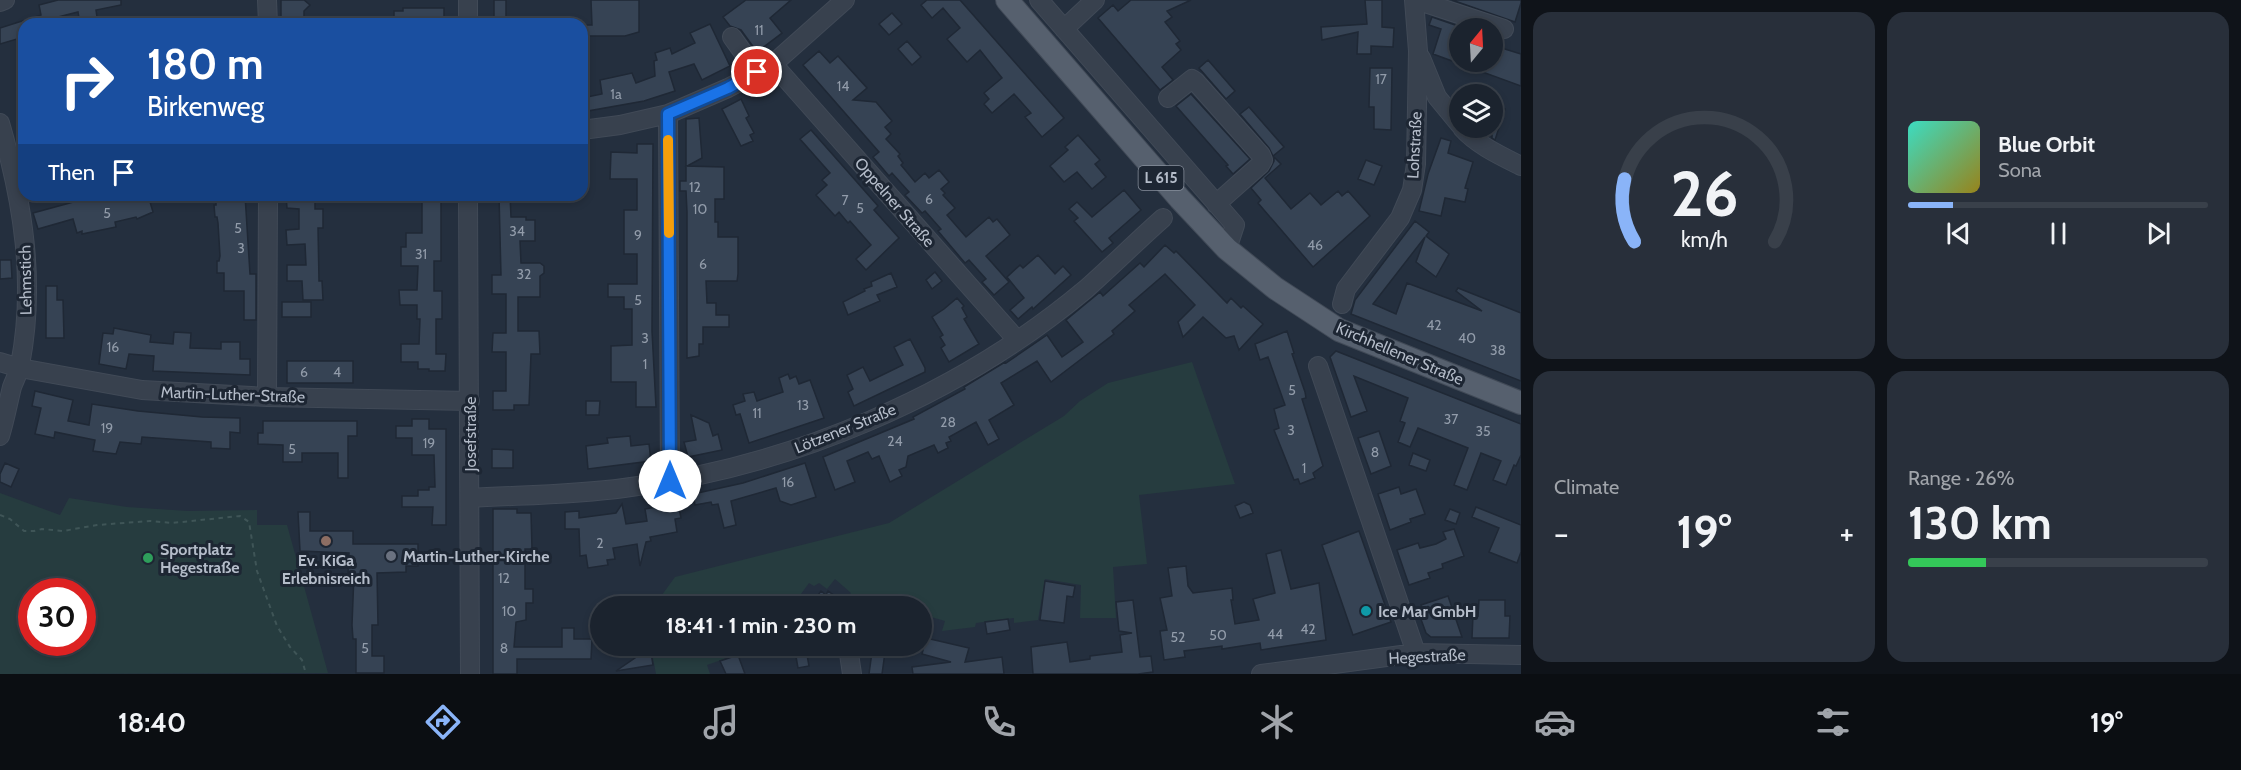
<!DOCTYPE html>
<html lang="en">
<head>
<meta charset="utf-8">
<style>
  body { margin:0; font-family:Cabin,sans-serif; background:#282f3a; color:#f1f3f6; height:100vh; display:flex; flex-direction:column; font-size:22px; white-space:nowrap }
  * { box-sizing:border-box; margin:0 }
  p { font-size:20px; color:#a0a4aa }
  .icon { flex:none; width:33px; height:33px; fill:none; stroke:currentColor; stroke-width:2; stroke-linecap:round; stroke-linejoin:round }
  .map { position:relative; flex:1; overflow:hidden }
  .sheet { display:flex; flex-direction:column; gap:12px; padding:12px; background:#0f1319; width:720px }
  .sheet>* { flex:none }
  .guide { position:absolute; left:18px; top:18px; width:570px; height:183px; border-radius:18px; box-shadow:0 3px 9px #0003,0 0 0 2px #39404a; background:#1a4fa0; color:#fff; overflow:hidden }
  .needle { width:39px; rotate:18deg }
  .fabs { position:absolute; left:1449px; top:18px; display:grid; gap:12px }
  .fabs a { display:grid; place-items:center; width:54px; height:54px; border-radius:50%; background:#1b232e; box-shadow:0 3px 9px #0003,0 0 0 2px #39404a; font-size:30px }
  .speed { position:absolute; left:18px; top:578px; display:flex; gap:12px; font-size:30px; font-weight:700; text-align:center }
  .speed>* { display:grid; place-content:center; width:78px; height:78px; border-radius:50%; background:#1b232e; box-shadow:0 3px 9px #0003,0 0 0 2px #39404a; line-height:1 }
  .speed .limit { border:9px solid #d22; background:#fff; color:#111 }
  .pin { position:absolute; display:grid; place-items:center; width:51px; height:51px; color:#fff; margin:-26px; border:3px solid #fff; border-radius:50%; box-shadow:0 2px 6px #0007 }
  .me { position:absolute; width:66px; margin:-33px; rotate:0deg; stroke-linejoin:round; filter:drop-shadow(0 0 4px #0008) }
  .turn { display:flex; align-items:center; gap:21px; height:126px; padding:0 30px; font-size:27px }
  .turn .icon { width:78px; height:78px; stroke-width:2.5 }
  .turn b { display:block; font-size:42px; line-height:51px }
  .then { display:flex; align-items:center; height:57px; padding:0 30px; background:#0003; gap:12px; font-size:22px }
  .big { font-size:45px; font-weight:700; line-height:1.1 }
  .sheet .tile { flex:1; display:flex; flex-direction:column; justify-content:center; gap:9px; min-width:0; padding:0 21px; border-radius:18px; background:#282f3a }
  .sheet .dial { align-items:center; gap:0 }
  .dial svg { height:156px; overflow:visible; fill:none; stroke:#39404a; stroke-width:7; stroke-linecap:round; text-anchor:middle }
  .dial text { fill:#f1f3f6; stroke:none }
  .song { display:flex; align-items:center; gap:18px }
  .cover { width:72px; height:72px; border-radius:9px; background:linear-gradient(135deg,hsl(170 70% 55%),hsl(50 70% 35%)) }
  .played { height:6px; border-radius:3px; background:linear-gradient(90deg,#8ab4f8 15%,#39404a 15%) }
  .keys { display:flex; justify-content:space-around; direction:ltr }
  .heat { display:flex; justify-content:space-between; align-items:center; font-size:33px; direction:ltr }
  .charge { height:9px; border-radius:4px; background:linear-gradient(90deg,#34c759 26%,#39404a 0) }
  .sheet .tiles { flex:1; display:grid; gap:12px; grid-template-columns:repeat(2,1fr) }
  .trip { position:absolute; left:590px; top:596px; width:342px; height:60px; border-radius:30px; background:#1b232e; box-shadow:0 3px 9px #0003,0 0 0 2px #39404a; font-weight:700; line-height:60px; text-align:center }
  .tab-bar { display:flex; height:96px; justify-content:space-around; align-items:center; background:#0b0e12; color:#a0a4aa }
  .tab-bar .icon { width:42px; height:42px }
  .tab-bar .active { color:#8ab4f8 }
  .tab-bar b { font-size:27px; color:#f1f3f6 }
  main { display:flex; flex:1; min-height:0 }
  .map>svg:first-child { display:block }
  .green { fill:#263c3f; fill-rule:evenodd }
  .building { fill:#364354; stroke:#1f2835; stroke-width:1.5 }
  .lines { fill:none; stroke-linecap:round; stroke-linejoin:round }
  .minor-casing { stroke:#414a57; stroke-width:20 }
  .major-casing { stroke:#414a57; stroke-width:24 }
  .path { stroke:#3f5557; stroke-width:2; stroke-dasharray:4.5 4.5; stroke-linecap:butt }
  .minor { stroke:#38414e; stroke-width:18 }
  .major { stroke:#56606e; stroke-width:22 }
  .route-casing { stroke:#114b97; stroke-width:15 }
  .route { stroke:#1a73e8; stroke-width:10 }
  .slow { stroke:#f59e0b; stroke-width:10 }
  .education-dot { fill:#8d6e63; stroke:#1d2633; stroke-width:2 }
  .worship-dot { fill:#6b7280; stroke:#1d2633; stroke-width:2 }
  .leisure-dot { fill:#2e9e5b; stroke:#1d2633; stroke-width:2 }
  .culture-dot { fill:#0f9aa8; stroke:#1d2633; stroke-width:2 }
  .labels { text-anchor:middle; stroke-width:6; stroke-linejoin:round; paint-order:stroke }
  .number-label { font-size:14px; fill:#929caa }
  .shield { fill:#1d2633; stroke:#878f9c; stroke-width:1.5 }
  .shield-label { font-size:15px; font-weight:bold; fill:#b4bcc9 }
  .street-label { font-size:16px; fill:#b4bcc9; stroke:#1d2633 }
  .poi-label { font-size:16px; font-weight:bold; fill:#b4bcc9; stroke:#1d2633; text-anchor:start }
</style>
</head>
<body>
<main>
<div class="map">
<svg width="1521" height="674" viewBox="0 0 1521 674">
  <rect width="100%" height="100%" fill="#242f3e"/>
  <path class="green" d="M1192,362l43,122 -96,11 8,69 -34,3 3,51h-36l1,-33 -36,-6 -7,41 -24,3v-5l-38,5 -1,4 -33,4 3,-10 -14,-4 -6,18 -4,-1v-28h-65l-9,-7 4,-6 -16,-14 -8,10 -8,-6 -5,3 -5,-3 -11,15 6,5 -1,3h-149l21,-29 214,-54 175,-107 16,-15 28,-18z
    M0,493l60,22 9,-17 58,9 61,4 69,-1v15h30l41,148 -328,1zM32,591h50v51h-50z
    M627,645h137l-57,20 3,9h-54l-4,-21 -34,5z"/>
  <path class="building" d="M58,0h63v5l-25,5 2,14h-18l-2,-12 -24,6 2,6h-32v13l-24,7v-16l41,-13 -2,-10z
    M281,0h23l6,5 -6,6v13h-23z
    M494,0h12v21h-12z
    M591,0h48v32l-14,4h-43v-11h10z
    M746,0h45l-21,18 12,15 -25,19 -16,-22 -11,-4 -7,-9z
    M927,0h33l104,118 -22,19 -17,-20 6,-4 -17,-19 -22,19 -8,-9 5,-5 -5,-6 18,-15 -22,-28 -13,12 -20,-23 13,-11 -17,-20 -11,10 -11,-13z
    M1131,0h60l-24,11 5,6 -7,5 15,19 -4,3 5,6 -19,17 11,13 -13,10 -62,-72 15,-13 5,6z
    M1365,0h17v27l12,1 -1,19 -22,-1v8h-14l1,-22 -36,8 -1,-13 46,-3z
    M1452,0h69v3l-6,19z
    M403,8h41v16h-50v-13h9z
    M892,13l10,11 -13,11 -10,-11z
    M1432,17l29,10 -1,35h32v-17l29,9v32l-88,-32 8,-25 -12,-4z
    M710,24l20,42 -28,14 -8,-16 -25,8 6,19 -31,10 -62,11v-14l20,-4 -2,-14 32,-7 4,10 19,-7 -1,-15 3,-1 -2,-7 15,-5 2,6 23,-11 -5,-10z
    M907,41l14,16 -9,8 -14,-16z
    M819,51l11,12 8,-7 29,32 -14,12 23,2 16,19 -7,6 6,7 -5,5 14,15 -2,2 5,7 -2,2 14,17 10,-9 4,5 10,-8 10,12 -8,7 4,4 -2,2 12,13 -8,7 19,22 23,-20 4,5 4,-3 13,16 -24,21 23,26 -15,13 -12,-13 4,-3 -17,-19 -4,3 -27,-32 3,-2 -16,-18 -3,2 -17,-18 4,-3 -17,-19 -3,3 -16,-19 6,-5 -76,-87z
    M1208,60l27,31 -9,8 -27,-31z
    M1370,68h22l-1,62 -17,-1v-22h-5z
    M1191,94l59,65 -17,15 -7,-8 2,-1 -52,-59z
    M741,99l8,17 -3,2 8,15 -4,2 3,6 -12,5 -19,-37z
    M1495,105l10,4 -10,31 -3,-2v-27z
    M1249,107l35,40 -11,9 -4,-8 -29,-34z
    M699,118l3,40 -15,8 37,1v32h-9v23h3v15h20v37l-1,7h-31l1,22h9v12h13v12h-26v17h-4v12l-12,2v-146l-1,-21h-6v-10h6v-62z
    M811,130l67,76 -4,4 25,28 -33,32 -10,-11 15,-14 -21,-24 -2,2 -9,-11 -4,4 -19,-21 11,-10 -5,-5 8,-7 -30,-34z
    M1078,135l22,25 -5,4 11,13 -14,12 -15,-17 -13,10 -14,-16 18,-16 -3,-3z
    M1441,138l10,3 -3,12 25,9 -8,26 3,1 -3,13 -20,-4 -4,18 -22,-5 9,-37z
    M637,144h16l-1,187 4,76h-20v-25h-25v-36l21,-1v-36h-8v-12h-16v-13h29v-30h-13v-44h13v-31h-27l1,-27 26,1z
    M1274,157l7,7 -16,14 26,31 19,-16 11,12 17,-14 4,5 6,-5 22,25 -57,51 -55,-64 3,-3 -10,-12 18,-17 5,-10z
    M1366,160l16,6 -8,19 -16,-6z
    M1124,190l17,20 -32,28 4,5 -11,9 -28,-31 4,-3 -9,-9 8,-7 15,15z
    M99,195h49l5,17 -16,7 -1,-2 -21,5 1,5 -34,7v-3l-5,2 -4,-14 -35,10 -5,-16z
    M230,195h15l5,79h6v46h-12v-29h-20v-18h-7v-12h2l1,-5 -2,-33 -1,-6h-2l-1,-12h2v-5l14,-1z
    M286,195h29v14h8v19h-5l1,53h3l1,19h-20l-1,-19h-15v-16h19l-1,-21 -18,1 -1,-15 13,-1v-20l-12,-1z
    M441,195v66h-7v30h8v28h-6v35h10l-1,17h-16v-2h-11v-7h-17v-18h18l1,-25h-3v-14h-17l-1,-15h18l1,-24h-17v-19h5v-14h16v-37z
    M499,195h11l1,22h15v3h9v21h-15l1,22h19l4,3v7l-4,3v21h-22v34h21l1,23h-9l-2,51h-15v5h-21v-19h13v-39h-14l1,-19h13v-39h-14v-19h9z
    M1415,221l14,11 -3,4 23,18 -13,23 -20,-15 9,-25 -52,67 23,10 11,-31 75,28 -26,-20 2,-3 63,25v68l-170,-67 4,-14z
    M1165,245l9,8 2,-2 51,52 4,-5 10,10 2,-2 20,18 -24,26 -5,-14 -8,2 -23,-21 -20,20 -5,-15 17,-17 -30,-31 -36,31 6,6 -23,20 2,3 -63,48 -14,-21 -36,22 13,22 -25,15 10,19 -11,6 -12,-23 -27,15 2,4 -5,2 2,5 -10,5 -4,-8 -26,11 -2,11 -7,3 3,6 -12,6 -11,-26 -7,3 -4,-7 -21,9 8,21 -20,8 -12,-33 91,-38 -1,-2 52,-28 -1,-2 41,-25 1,1 41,-28 15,22 21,-15 -17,-22 34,-28 3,4 37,-33 4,4z
    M1038,255l17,19 8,-8 8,9 -38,34 -1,-2 -14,12 -8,-9 14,-12 -17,-21 13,-12 3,3z
    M0,260h11l1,18 -12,1z
    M935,272l7,9 -10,8 -6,-9z
    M891,273l6,14 -20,8 3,6 -32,14 -5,-13 22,-11 -1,-2 8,-3 -1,-4z
    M46,286h11v14h6l1,38h-18z
    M957,298l7,8 -2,2 5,9 -3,2 15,25 -30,18 -8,-14 4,-3 -5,-8 3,-2 -11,-18 12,-8z
    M282,302h29v15h-29z
    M114,328l37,7 -1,7 23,2 1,-12 17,1 -1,15 31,1v-7h19v17h10v16l-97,-4 1,-15 -25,-2 -3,15 -27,-5 4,-31 10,1z
    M1287,331l7,22 -2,1 13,38 1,6 -4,1 21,67 -10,7 2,5 -15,6 -2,-5 -4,1 -20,-50 5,-2 -5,-19 11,-4 -17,-48 -8,3 -5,-16z
    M910,339l15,29v4l-71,34 -6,-14 5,-3 -6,-14 16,-8 7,14 33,-16 -9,-18z
    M1336,351l185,73v31l-5,11 -2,-1 -8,20 -13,-5 8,-19 -20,-8 -14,37 -13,-5 14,-37 -50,-20 -8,19 -12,-5 7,-19 -5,-2 8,-23 -54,-22 13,35 -16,6 -21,-60z
    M287,361h66v22h-66z
    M788,374l2,5 6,-3 3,8 11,-4 14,38 -75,25 -9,-29 -4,1 -3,-10 12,-4 -2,-7 11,-2 3,9 26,-9 -4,-14z
    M35,391l38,9 -5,21 21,4 3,-21 46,7 64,6 38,1v15l-10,-1v17l-19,-1v-6l-69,-5 -1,7 -21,-2 -4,12 -23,-3 2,-11 -40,-8 -1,6 -19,-4 6,-26 -9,-2z
    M586,401h14l-1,14h-13z
    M691,415l18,8 4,13 5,-2 4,16 -34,7 -4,-15 12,-2z
    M412,419h17v10h17v96h-14l1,-18h-31v-11h16v-6h11v-3h6l-1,-32h-22v-17h-16v-12h16z
    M263,421h94v15h-9v42h-10v-25h-36v9h-19v-17l-25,-1v-11h5z
    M1379,431l12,35 -20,8 -13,-36z
    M630,436l1,10 18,-2 2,17 -63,8 -2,-23 22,-3 -1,-5z
    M492,449l21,1v18h-21z
    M1413,453l17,7 -4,11 -17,-6z
    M5,463l14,6 -8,18 -11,-5v-8z
    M805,463l11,34 -25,8 -11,-4 -4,-13 -45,13 5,24 -12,3 -6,-24 -6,1 -1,-3 -16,3 -2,-11 50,-11z
    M1399,487l2,7 15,-5 9,25 -15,5 1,3 -21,8 -12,-36z
    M1244,502l6,3 3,8 -13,5 -5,-12z
    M678,503l3,15 -6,1 2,13 -27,5 1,4 -5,1 -6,24 -3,-22 -24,4 2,11 -8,1 1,5 -20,3 -2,-13 -6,1 -1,-27h-14v-17l14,-1v7l37,-5 6,-9 4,20 21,-3 -2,-12z
    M1476,507l45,18v27l-4,11 -28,-11 10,-24 -27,-11z
    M493,509h24v4h14l1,36h-7v40h8v14h-7v17l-10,2 -2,25h48v-19h12v11h18l-1,20h-74v15h-24z
    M1450,509l10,4 -4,11 -11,-4z
    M298,512h12v19h43v13h65v22h-12v6l-29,1 1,52h-6v31h12v17h-28v-34h-3l-1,-14 2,-51 -6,-1 1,-20 -49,-2z
    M1454,529l10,27 -22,8 1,4 -15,5 2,5 -21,7 -12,-35 21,-7 2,5 16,-4 10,-5 -3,-7z
    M1359,531l32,91 -38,13 -31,-90z
    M1281,550l10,39 28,-6 7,57 -65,10 -1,-7 -38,6v-3l-38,5 1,6 -21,3 -4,-29 7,-1 -7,-32 12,-2 -4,-28 18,-2 2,20 5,7 39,-5 1,12h-2l4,24 24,-4 -6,-21 22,-6 -9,-39z
    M1045,581l30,5 -2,11 -6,-1 -3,27 -24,-3z
    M821,591l5,4 2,-4 20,15h-38z
    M1448,596l14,41h-31l-5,-4 -8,-22 5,-2 -2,-4z
    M1133,600l7,57 11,-1 2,16 -15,2h-105l-2,-27 36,-5 3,20 20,-3v-3l32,-4 -2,-17 12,-2 -13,-2 -3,-29z
    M1479,600h26v16h5l-1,22h-37l1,-23 5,1z
    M1008,619l2,11 -23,4 -2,-12z
    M926,638l43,10 -4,14 37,-5 2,17h-91l-1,-7 39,-5 -29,-8z
    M873,645h13l-4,29h-13z
    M806,649l3,17 -11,2 -3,-17z
    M651,653l2,12 -37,6 22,-15z
    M738,655l7,19h-19l-6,-13z"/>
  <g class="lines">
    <defs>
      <path id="minor" d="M267,0l1,24
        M468,0v24
        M1039,0l196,225 -8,24
        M1416,0l88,29
        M0,2l5,-2
        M1064,29l31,-29
        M732,37l25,35
        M1421,58l16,39 23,28
        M773,64l244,276
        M1168,98l24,-19 3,2 66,74 2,5 -3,5 -44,39
        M668,114l2,367
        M0,123c23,79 36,160 20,242 -1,7 -5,14 -8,22 -4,16 -7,33 -12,49
        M1462,128c15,17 39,28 59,38
        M582,130l38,-5 48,-11 60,-26 45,-24 72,-64
        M468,195l2,479
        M1342,304l4,-15 54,-71 12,-28 4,-26 2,-113 -4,-51
        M0,362l20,6 122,22 125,7 203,4
        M1318,366l98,287
        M267,397l1,-202
        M470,498c51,-3 103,-3 154,-10 166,-21 333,-91 462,-199 26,-23 51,-48 77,-71
        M848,647l4,27
        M1261,674l155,-21 105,2"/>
      <path id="major" d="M1007,0l173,199 47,50 48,39 64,42 182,73"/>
    </defs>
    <use href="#minor" class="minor-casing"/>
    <use href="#major" class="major-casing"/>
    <path class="path" d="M0,515l10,4 14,12h10l8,-2 21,2 34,-6 53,-4 22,2 68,-7 9,6 8,49 20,55 13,21 12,13 4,14"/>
    <use href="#minor" class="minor"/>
    <use href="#major" class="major"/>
  </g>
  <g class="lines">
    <defs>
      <path id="route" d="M670,481l-2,-367 60,-26 29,-16"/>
    </defs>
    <use href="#route" class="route-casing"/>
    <use href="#route" class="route"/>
    <path class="slow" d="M668,140l1,93"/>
  </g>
  <circle class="education-dot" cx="326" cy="541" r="6"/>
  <circle class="worship-dot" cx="391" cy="556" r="6"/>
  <circle class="leisure-dot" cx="148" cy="558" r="6"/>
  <circle class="culture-dot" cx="1366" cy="611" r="6"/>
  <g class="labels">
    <g class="number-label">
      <text x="759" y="35">11</text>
      <text x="1381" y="84">17</text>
      <text x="843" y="91">14</text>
      <text x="616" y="99">1a</text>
      <text x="695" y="192">12</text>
      <text x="929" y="204">6</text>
      <text x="845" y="205">7</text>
      <text x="860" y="213">5</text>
      <text x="700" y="214">10</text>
      <text x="107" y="218">5</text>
      <text x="238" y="233">5</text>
      <text x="517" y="236">34</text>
      <text x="638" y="240">9</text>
      <text x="1315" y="250">46</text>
      <text x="241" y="253">3</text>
      <text x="421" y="259">31</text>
      <text x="703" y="269">6</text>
      <text x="524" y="279">32</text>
      <text x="638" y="305">5</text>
      <text x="1434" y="330">42</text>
      <text x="645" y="343">3</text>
      <text x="1467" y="343">40</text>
      <text x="113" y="352">16</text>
      <text x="1498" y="355">38</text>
      <text x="645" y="369">1</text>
      <text x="304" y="377">6</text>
      <text x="337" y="377">4</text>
      <text x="1292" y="395">5</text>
      <text x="803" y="410">13</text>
      <text x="757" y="418">11</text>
      <text x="1451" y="424">37</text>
      <text x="948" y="427">28</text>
      <text x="107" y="433">19</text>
      <text x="1291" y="435">3</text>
      <text x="1483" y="436">35</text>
      <text x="895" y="446">24</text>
      <text x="429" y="448">19</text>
      <text x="292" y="454">5</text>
      <text x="1375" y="457">8</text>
      <text x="1304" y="473">1</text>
      <text x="788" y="487">16</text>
      <text x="600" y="548">2</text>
      <text x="504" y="583">12</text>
      <text x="509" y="616">10</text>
      <text x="1308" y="634">42</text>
      <text x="1275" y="639">44</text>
      <text x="1218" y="640">50</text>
      <text x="1178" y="642">52</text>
      <text x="365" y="653">5</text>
      <text x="504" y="653">8</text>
    </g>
    <rect class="shield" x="1138.5" y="166" width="45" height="24" rx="4.5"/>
    <g class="shield-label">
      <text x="1161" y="183">L 615</text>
    </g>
    <g class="street-label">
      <text transform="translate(1414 145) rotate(-87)" y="6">Lohstraße</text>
      <text transform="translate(895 202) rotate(49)" y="6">Oppelner Straße</text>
      <text transform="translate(25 280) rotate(-91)" y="6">Lehmstich</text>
      <text transform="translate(1400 353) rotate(23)" y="6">Kirchhellener Straße</text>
      <text transform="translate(233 394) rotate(2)" y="6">Martin-Luther-Straße</text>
      <text transform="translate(845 428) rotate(-22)" y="6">Lötzener Straße</text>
      <text transform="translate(470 434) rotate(-90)" y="6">Josefstraße</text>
      <text transform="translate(1427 656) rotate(-3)" y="6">Hegestraße</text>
    </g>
    <g class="poi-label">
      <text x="160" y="555">Sportplatz<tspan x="160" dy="18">Hegestraße</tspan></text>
      <text x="403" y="562">Martin-Luther-Kirche</text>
      <text x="326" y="566" text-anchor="middle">Ev. KiGa<tspan x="326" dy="18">Erlebnisreich</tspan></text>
      <text x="1378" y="617">Ice Mar GmbH</text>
    </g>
  </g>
</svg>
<div class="fabs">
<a><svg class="needle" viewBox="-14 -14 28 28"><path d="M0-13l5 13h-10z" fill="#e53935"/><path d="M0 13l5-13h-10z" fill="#a0a4aa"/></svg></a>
<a><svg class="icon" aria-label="layers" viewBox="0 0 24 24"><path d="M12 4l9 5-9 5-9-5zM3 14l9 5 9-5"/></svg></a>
</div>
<div class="speed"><div class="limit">30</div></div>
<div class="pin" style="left:757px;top:72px;background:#d93025"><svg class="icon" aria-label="arrive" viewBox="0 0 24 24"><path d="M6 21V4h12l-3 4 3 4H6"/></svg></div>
<svg class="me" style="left:670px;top:481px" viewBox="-20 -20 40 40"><circle r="19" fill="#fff"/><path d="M0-13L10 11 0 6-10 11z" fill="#1a73e8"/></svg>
<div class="trip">18:41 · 1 min · 230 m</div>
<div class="guide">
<div class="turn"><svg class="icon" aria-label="right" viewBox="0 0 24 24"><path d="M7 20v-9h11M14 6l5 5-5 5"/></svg><div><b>180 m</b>Birkenweg</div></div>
<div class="then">Then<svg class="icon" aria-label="arrive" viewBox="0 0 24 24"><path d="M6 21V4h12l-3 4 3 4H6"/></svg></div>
</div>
</div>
<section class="sheet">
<div class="tiles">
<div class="tile dial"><svg viewBox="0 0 100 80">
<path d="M14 69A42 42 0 1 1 86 69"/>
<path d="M14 69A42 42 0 0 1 9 37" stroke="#8ab4f8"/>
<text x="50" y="56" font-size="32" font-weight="700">26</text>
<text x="50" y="72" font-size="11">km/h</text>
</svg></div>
<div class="tile">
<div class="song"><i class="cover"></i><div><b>Blue Orbit</b><p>Sona</p></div></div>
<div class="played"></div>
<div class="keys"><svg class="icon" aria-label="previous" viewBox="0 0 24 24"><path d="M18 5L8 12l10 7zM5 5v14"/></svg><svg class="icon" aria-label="pause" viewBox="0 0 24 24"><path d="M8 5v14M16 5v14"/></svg><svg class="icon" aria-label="next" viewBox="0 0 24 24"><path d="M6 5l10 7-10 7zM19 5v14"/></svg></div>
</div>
<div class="tile"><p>Climate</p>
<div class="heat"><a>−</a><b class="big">19°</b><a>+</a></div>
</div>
<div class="tile"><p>Range · 26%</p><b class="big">130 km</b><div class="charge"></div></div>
</div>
</section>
</main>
<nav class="tab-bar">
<b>18:40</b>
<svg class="icon active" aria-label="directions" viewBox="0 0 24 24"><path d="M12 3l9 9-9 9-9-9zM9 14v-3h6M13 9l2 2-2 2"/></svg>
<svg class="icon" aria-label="music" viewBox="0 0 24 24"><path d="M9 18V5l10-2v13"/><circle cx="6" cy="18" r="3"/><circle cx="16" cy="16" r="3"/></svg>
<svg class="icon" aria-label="phone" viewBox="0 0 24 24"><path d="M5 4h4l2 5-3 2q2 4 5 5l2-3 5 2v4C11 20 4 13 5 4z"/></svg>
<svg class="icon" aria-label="climate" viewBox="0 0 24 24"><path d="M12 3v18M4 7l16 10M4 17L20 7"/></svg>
<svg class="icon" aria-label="car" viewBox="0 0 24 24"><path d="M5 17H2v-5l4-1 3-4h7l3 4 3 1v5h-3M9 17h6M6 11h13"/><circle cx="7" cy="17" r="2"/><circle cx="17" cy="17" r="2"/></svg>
<svg class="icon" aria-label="filters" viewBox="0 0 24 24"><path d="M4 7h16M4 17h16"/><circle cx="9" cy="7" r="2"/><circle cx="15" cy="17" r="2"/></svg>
<b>19°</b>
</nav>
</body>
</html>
